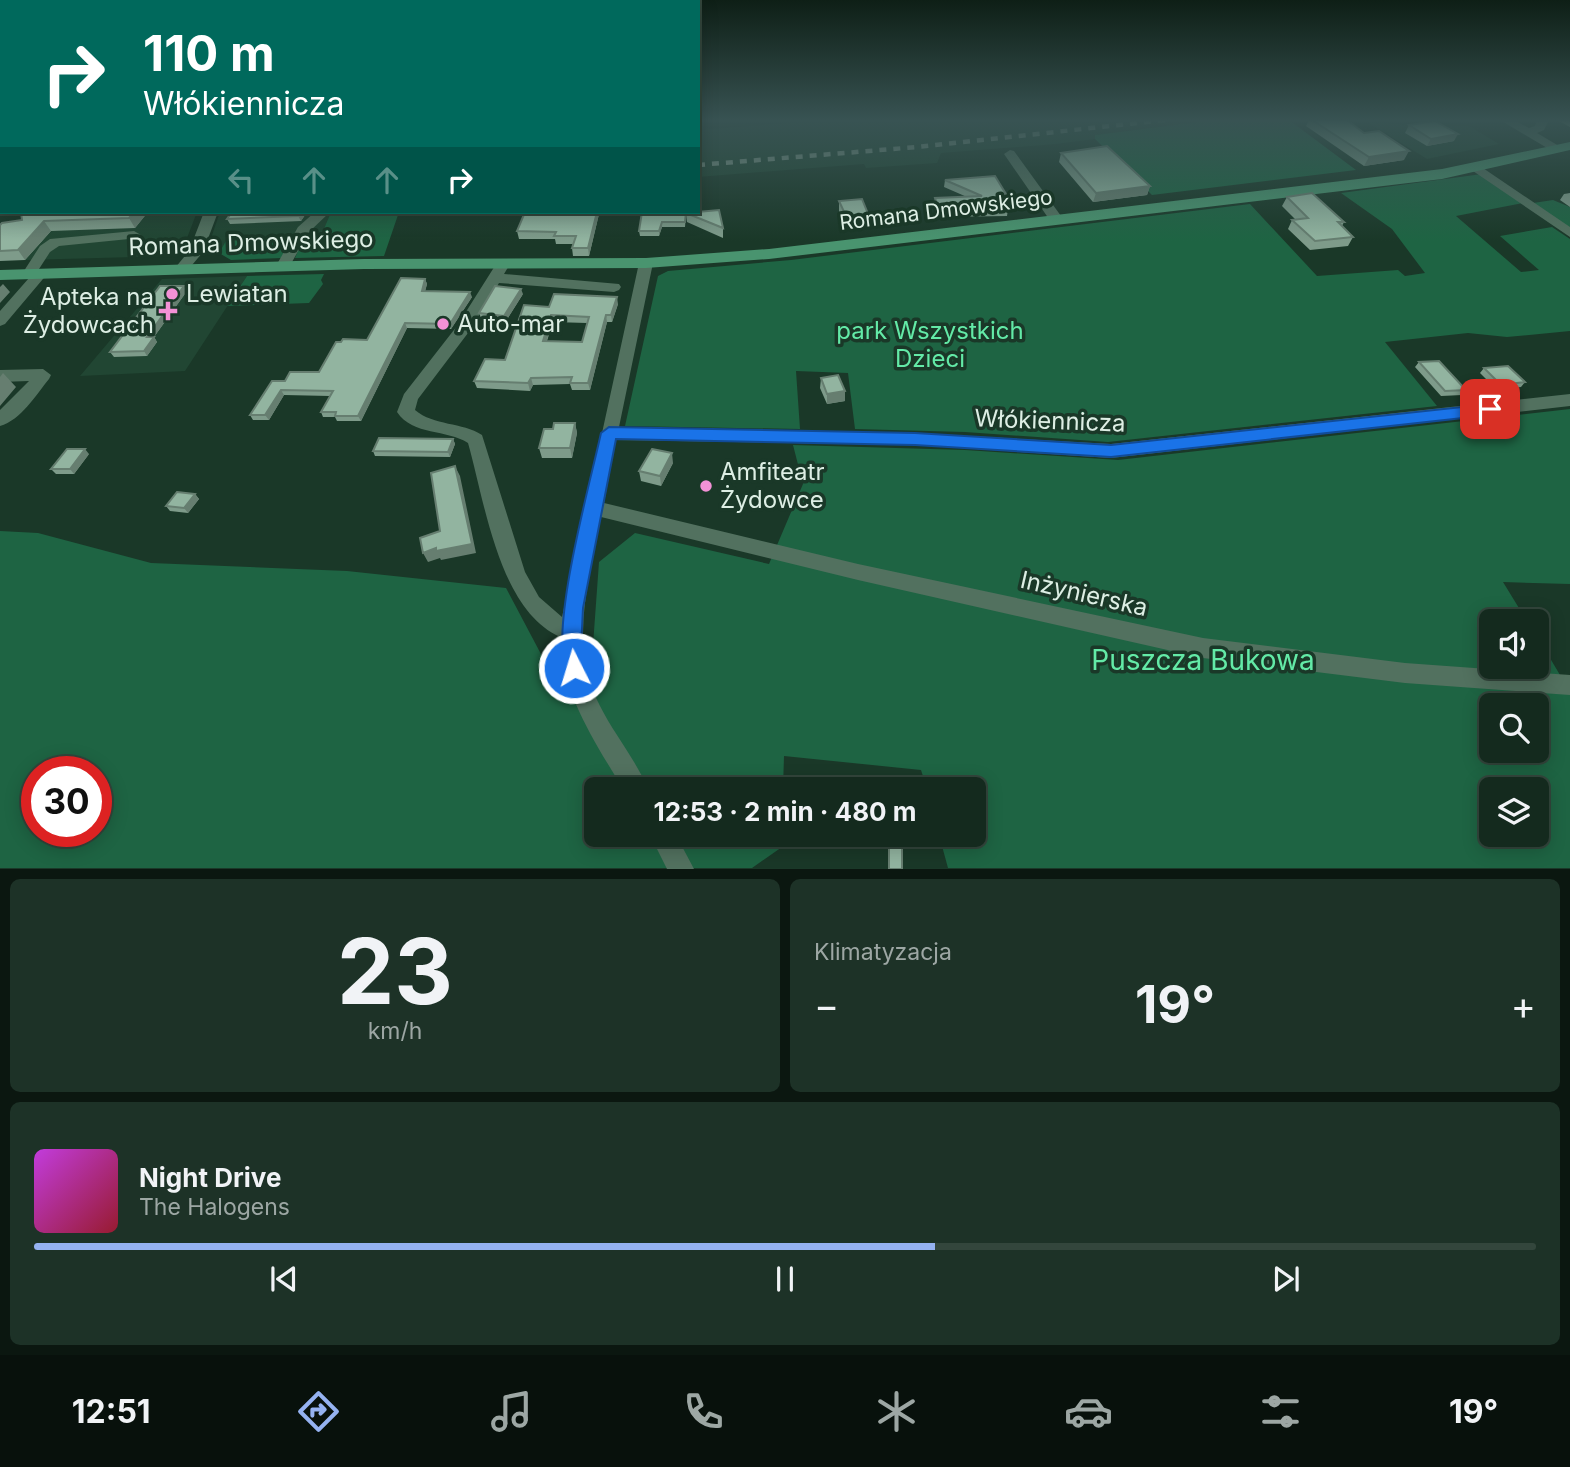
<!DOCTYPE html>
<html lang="pl">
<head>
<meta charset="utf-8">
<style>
  body { margin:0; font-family:Inter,sans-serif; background:#1d3227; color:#f1f3f6; height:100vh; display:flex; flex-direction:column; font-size:26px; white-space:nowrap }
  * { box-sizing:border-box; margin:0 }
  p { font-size:23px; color:#9da7a4 }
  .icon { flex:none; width:38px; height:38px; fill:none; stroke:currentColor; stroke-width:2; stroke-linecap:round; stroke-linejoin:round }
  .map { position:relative; height:869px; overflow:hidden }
  .side { display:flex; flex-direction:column; gap:10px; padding:10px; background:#0b1710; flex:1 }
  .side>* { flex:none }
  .guide { position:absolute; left:0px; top:0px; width:700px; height:214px; box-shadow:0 4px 18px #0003,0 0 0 2px #33463c; background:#00695c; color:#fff; overflow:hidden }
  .buttons { position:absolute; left:1479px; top:609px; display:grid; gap:14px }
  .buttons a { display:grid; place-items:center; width:70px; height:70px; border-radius:10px; background:#142a1e; box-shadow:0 4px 18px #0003,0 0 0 2px #33463c; font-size:35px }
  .speed { position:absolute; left:21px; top:756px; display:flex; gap:14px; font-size:35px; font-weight:700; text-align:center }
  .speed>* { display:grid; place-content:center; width:91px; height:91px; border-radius:50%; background:#142a1e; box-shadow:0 4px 18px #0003,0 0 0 2px #33463c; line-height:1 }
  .speed .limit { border:10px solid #d22; background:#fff; color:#111 }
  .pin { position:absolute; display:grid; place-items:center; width:60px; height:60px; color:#fff; margin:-30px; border-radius:14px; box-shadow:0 4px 10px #0006 }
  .me { position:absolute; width:77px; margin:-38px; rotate:355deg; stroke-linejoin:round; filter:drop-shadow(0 0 5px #0008) }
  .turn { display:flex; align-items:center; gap:24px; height:147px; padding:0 28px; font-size:32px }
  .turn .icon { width:91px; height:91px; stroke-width:2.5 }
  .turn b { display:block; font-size:49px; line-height:60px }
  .lanes { display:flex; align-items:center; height:66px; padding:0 28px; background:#0003; justify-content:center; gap:35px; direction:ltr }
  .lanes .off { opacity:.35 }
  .big { font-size:52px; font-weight:700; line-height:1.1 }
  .side .card { flex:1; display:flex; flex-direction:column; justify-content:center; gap:10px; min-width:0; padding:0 24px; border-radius:10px; background:#1d3227 }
  .side .dial { align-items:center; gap:0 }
  .dial b { font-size:91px; line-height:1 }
  .song { display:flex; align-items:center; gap:21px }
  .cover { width:84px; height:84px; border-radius:10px; background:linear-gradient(135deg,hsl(290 70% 55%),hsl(350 70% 35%)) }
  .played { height:7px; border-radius:4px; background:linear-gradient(90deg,#95b2f1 60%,#33463c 60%) }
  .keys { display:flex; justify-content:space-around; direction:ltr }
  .heat { display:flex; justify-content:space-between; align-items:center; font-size:38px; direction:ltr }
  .side .tiles { flex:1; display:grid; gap:10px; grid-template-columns:1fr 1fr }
  .card:last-child { grid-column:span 2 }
  .trip { position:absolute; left:584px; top:777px; width:402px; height:70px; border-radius:10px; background:#142a1e; box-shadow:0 4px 18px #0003,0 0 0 2px #33463c; font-weight:700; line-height:70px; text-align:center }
  .menu { display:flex; height:112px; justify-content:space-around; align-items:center; background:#08110c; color:#9da7a4 }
  .menu .icon { width:49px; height:49px }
  .menu .active { color:#95b2f1 }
  .menu b { font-size:32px; color:#f1f3f6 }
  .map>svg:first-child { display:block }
  .built { fill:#214633 }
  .green { fill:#1e6443; fill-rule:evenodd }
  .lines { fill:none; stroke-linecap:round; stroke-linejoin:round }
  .minor { fill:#52715f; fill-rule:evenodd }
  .major { fill:#49946f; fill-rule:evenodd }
  .rail { stroke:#849b8e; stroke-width:4.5; stroke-dasharray:7 7; stroke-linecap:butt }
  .wall { fill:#7e9b8a; fill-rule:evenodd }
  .shaded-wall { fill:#667e70 }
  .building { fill:#92b4a0; stroke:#667e70; stroke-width:2; fill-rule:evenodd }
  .route { fill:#1a73e8; stroke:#114b97; stroke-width:2 }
  .poi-dot { fill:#f391d6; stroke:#1a3828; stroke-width:2.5 }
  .labels { text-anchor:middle; stroke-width:7; stroke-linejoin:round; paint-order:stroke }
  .far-street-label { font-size:21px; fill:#ddeee4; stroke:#1a3828 }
  .street-label { font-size:24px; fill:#ddeee4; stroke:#1a3828 }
  .poi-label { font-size:24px; fill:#ddeee4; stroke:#1a3828; text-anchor:start }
  .park-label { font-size:24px; fill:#63eaa7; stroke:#1a3828 }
  .near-park-label { font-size:28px; fill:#63eaa7; stroke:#1a3828 }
</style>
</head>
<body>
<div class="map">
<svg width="1570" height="869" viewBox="0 0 1570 869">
  <rect width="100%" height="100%" fill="#1a3828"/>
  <path class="built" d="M829,120h385l-118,15 -1,4 -39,5 -115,9 -4,10 -71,5 -2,-4 -166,13v-47z
    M1364,120l54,7 51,-1 30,18 -72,15z
    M55,212h142l-15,39 -10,5 -147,4 24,-28z
    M220,212h111l-16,39 -94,3 -13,-7z
    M247,276l-62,95 -105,5 82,-97z"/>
  <path class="green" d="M1214,120h75l67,50 -204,25 -57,-56v-4z
    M1482,174l41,29 -67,13 65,56 18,-2 -39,-34 52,-9 18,12v92l-63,6 -39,-4 -83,9 52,64 -329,36 -143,-10 -110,-3 -7,-56 -52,-2 4,58 -175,-3 33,-150 10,-5 123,-11 459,-56 67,72 81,-6 7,6 20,-3 -33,-44 -51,-36z
    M1553,200l17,7v21l-37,-25z
    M331,212h68l-15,44 -89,2 3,-7 17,-1z
    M293,238l-11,20 -51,2 -12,-7 7,-12z
    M324,274l-3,6 2,4 -14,19 -82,3 20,-30z
    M1570,409v175l-67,-2 24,39h-36v46h45l1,-31 33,56v176h-622l-9,-33h36v-46h-48l-6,-19 -137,-14 -1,33h-186v46h185v12l-30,21h-752v-337l38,2 113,30 196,8 159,17 36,68 51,-11 6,-83 36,-29 134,31 34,-80 -10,-39 172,5 153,10zM1491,705h45v46h-45zM37,772h59v59h-59zM1491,789h45v46h-45z"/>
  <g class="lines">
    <path class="minor" d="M1500,120h14l15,8 6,-2 2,-6h12l-5,10 -7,3 27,16 -10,3z
      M0,126h2v8h-2z
      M1010,150l4,1 47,65v6h-10l-47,-68z
      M1477,164l93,63v10l-97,-66v-6z
      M204,212h14l-15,40 -16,19h-10l-2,-3 14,-17z
      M315,212h15l-21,20 -21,37h-10l-2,-3 22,-39z
      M134,231l7,4 -2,3 -80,8 -9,6 -11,17 9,4 -43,51 -5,2v-15l29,-33 -7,-4 18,-28 10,-7z
      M646,259l7,4 -34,164 296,6 196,11 459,-50v12l-459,52 -196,-13 -299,-5 -12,63 254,61 345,74 202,25 165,12v20l-165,-12 -202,-25 -345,-78 -257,-63c-12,65 -33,127 -1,189 14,28 36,54 48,83h-25c-28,-47 -61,-95 -63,-152 -61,-27 -75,-134 -92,-194 -21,-14 -55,-7 -71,-31l7,-18 53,-68 41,-65h10l2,3 -6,10 115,10 2,3 -2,3 -5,2 -115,-9 -31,50 -50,66 -3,11c19,16 47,12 67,25l43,137 14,25 23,20 77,-354z
      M43,369l8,6 -2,4c-13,16 -28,41 -49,47v-16l29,-29 -29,1v-12z
      M650,835h26l18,34h-27z"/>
    <path class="major" d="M1570,142v8l-128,29 -673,80 -123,9 -282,1 -364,11v-10l364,-11 282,-1 123,-9 673,-80z"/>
    <path class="rail" d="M698,165l219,-18 248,-27"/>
  </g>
  <path class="wall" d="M1309,120h38l17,13 40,27 -40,6 -58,-40z
    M1557,120h13v7z
    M1409,125l45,16 -27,5 -22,-13z
    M1061,153l89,33 -3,9 -54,7 -34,-40z
    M945,180l61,14 -1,6h-2l5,9 -1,7 -69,1 -4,-12 1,-7 32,-1 -23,-10z
    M1570,193v14l-10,-7 4,-6z
    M1287,197l57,25 -2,4 11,11 -5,9 -38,4 -22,-21 4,-9h4l-14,-14z
    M839,201l29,13v10l-23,2 -6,-15z
    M148,212l-13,16 -84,3 -26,29 -25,1v-36z
    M307,212l-6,9 -71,3 -3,-5z
    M525,212h74v2l-10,42h-16l-1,-8 1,-4h-17l-1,-5h-36l-2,-8z
    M642,212l44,3 -1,12h-23l-3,9h-19l-1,-5z
    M686,213l37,15v10l-36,-16z
    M425,279l2,5 -2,7 47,6 -21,32 -44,-1 -46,93h-24l-2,-4h-12l-2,-5 9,-16 -46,-1 -15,25h-16l-3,-5 35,-34 34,-9 48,-32z
    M187,291l-33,46 3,5 -10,14 -33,1 -4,-5z
    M523,294l-17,27 -25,-3 -2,-5z
    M618,304l-6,18h-5l-17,68h-18l-2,-6 -37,1 -3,6 -53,-3 -3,-7 31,-21 44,-53zM553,322l34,1 -5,19 -35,-1z
    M1419,362l47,28 -4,5 -21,1 -26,-29z
    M1484,368l41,14 -4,5 -24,3 -17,-17z
    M821,378l24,13v10l-18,3 -7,-16z
    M575,423l2,10 -5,25h-30l-3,-10 14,-19z
    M453,439l2,5 -5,13 -75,-1 -2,-5z
    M89,454l-15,20h-18l-5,-5z
    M673,463l-12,23 -20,-5 -2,-10z
    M195,494l4,5 -11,14 -18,-2 -4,-5z"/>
  <path class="shaded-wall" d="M1458,134l-4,7 -27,5 4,-7z
    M1409,151l-5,9 -40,6 5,-9z
    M1150,186l-3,9 -54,7 3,-9z
    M135,212h13l-13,16 -6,-10z
    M302,212h5l-6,9 -3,-5z
    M597,212h2v2l-10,42 -1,-8z
    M44,221l7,10 -26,29 -7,-10z
    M662,222v5l-3,9v-5z
    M425,279l2,5 -3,12 -2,-5z
    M3,284l7,8 -10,11v-16z
    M184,286l3,5 -33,46 3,5 -10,14 -3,-5 3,-14z
    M521,289l2,5 -17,27 -2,-5z
    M470,292l2,5 -21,32 -1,-5z
    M617,297l1,7 -6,18 -1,-7z
    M551,315l2,7 -9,26 -1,-7z
    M606,315l1,7 -17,68 -2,-7z
    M405,323l2,5 -46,93 -3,-5z
    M3,373l13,14 -16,19v-29z
    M531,378l2,7 -3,6 -2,-8z
    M281,390l3,5 -15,25 -4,-5z
    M845,391v10l-18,3v-10z
    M575,423l2,10 -5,25 -2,-10z
    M453,439l2,5 -5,13 -2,-5z
    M85,449l4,5 -15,20 -4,-5z
    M672,453l1,10 -12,23 -1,-10z
    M455,466l5,10 16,77 -35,7 -1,-2 -12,4 -5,-9 13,-5z
    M195,494l4,5 -11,14 -4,-5z"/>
  <path class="building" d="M1312,120h35l17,13 15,-2 30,20 -40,6z
    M1435,121l23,13 -27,5 -22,-14z
    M1107,146l43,40 -54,7 -35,-40z
    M995,176l11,18h-6l8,15 -69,1 -4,-12 47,-2 -37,-16z
    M1312,193l32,29h-6l15,15 -38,4 -23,-21 16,-2 -21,-21z
    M862,199l6,15 -22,2 -7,-15z
    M719,210l4,18 -37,-15z
    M21,212h114l-6,6 -85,3 -26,29 -18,1v-26l2,-2 20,-3z
    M232,212h70l-4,4 -71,3z
    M525,212h72l-9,36h-16l4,-12h-22l2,-4 -39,-1z
    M642,212h44l-1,10h-23l-3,9h-20z
    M401,278l24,1 -3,12 48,1 -20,32 -45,-1 -47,93h-23l1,-4h-15l12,-21 -52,-1 -16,25h-15l22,-34h13l5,-9h29l17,-30h5l2,-3 24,1z
    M160,286h24l-37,51h7l-10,14 -34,1z
    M495,286l26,3 -17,27 -25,-3z
    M554,294l63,3 -6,18h-5l-18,68h-18l2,-6 -41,1 -3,5 -54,-2 11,-22 20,1 19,-55 25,2zM551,315l38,2 -7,25 -39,-1z
    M1439,361l27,29 -21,1 -26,-29z
    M1508,366l17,16 -24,3 -17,-17z
    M838,375l7,16 -18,3 -6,-16z
    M554,423h21l-5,25h-31l5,-19h9z
    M379,438l74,1 -5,13 -75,-1z
    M67,449h18l-15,20h-19z
    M652,449l20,4 -12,23 -21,-5z
    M455,466l17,78 -36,7v-3l-13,5 -3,-15 20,-7 -9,-58z
    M177,492l18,2 -11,14 -18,-2z
    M889,840l13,2v27h-13z"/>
  <linearGradient id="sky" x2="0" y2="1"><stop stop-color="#0e1f16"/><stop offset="0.5" stop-color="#385353"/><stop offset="1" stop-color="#385353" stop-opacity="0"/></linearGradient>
  <rect width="1570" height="241" fill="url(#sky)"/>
  <path class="route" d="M1490,404l8,5 -8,6 -379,42 -196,-12 -299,-6 -33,169 -2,41 3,19 -3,7 -7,2 -7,-2c-19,-43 23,-191 34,-242l8,-6 306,6 196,12z"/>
  <g class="poi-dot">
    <circle cx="172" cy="294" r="7"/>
    <path d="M164.5 300.5h7v7h7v7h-7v7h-7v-7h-7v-7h7z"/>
    <circle cx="443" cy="324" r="7"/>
    <circle cx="706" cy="486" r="7"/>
  </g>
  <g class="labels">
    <g class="far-street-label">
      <text transform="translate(946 210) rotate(-7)" y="7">Romana Dmowskiego</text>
    </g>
    <g class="street-label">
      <text transform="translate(251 243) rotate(-2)" y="8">Romana Dmowskiego</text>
      <text transform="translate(1050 421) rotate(2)" y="8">Włókiennicza</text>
      <text transform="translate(1084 594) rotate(13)" y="8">Inżynierska</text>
    </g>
    <g class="poi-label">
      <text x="186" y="302">Lewiatan</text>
      <text x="154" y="305" text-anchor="end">Apteka na<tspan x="154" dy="28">Żydowcach</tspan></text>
      <text x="457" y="332">Auto-mar</text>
      <text x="720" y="480">Amfiteatr<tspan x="720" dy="28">Żydowce</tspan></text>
    </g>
    <g class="park-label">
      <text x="930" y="339">park Wszystkich<tspan x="930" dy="28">Dzieci</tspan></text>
    </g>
    <g class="near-park-label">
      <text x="1203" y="670">Puszcza Bukowa</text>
    </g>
  </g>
</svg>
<div class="buttons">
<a><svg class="icon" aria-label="sound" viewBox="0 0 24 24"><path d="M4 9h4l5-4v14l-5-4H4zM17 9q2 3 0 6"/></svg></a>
<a><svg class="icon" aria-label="search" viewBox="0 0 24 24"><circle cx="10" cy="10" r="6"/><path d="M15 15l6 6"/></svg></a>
<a><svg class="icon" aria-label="layers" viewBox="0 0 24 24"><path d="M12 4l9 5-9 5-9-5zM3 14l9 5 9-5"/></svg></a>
</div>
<div class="speed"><div class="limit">30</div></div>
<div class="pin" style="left:1490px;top:409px;background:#d93025"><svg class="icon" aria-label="arrive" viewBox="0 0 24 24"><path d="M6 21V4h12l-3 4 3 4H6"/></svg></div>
<svg class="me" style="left:574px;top:668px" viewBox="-20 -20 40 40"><circle r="17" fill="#1a73e8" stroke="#fff" stroke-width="3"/><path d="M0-11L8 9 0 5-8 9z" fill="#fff"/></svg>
<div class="trip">12:53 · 2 min · 480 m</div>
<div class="guide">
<div class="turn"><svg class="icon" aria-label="right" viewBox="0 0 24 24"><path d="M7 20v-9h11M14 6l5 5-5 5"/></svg><div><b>110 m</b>Włókiennicza</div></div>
<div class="lanes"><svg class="icon off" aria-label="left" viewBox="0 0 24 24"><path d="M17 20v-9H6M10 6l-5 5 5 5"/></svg><svg class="icon off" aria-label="ahead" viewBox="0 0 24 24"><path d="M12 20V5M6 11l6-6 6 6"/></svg><svg class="icon off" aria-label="ahead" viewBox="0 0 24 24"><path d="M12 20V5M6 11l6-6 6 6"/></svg><svg class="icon" aria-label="right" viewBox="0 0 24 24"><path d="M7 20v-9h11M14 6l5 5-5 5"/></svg></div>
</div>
</div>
<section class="side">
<div class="tiles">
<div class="card dial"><b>23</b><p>km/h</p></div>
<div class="card"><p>Klimatyzacja</p>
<div class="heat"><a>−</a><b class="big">19°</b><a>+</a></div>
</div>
<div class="card">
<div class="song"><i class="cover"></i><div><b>Night Drive</b><p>The Halogens</p></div></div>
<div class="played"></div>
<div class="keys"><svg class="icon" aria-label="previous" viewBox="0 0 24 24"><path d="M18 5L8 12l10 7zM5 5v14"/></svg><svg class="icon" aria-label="pause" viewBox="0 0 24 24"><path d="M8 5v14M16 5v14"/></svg><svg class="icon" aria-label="next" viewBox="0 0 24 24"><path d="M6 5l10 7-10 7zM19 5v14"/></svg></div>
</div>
</div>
</section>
<nav class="menu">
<b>12:51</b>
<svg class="icon active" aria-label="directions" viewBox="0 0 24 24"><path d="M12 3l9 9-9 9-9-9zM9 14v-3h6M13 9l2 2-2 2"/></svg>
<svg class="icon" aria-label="music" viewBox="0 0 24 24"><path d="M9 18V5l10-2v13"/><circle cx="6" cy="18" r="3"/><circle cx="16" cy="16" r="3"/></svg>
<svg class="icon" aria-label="phone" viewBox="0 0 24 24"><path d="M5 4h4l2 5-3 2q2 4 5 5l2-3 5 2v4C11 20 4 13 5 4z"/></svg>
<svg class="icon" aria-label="climate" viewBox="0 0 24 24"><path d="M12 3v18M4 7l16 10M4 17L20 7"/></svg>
<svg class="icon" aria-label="car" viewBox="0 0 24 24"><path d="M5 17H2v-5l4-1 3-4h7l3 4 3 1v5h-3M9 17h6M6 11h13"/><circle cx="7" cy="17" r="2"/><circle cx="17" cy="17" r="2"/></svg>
<svg class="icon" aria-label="filters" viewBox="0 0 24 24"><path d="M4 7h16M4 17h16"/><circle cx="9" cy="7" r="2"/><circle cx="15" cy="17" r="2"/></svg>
<b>19°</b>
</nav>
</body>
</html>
